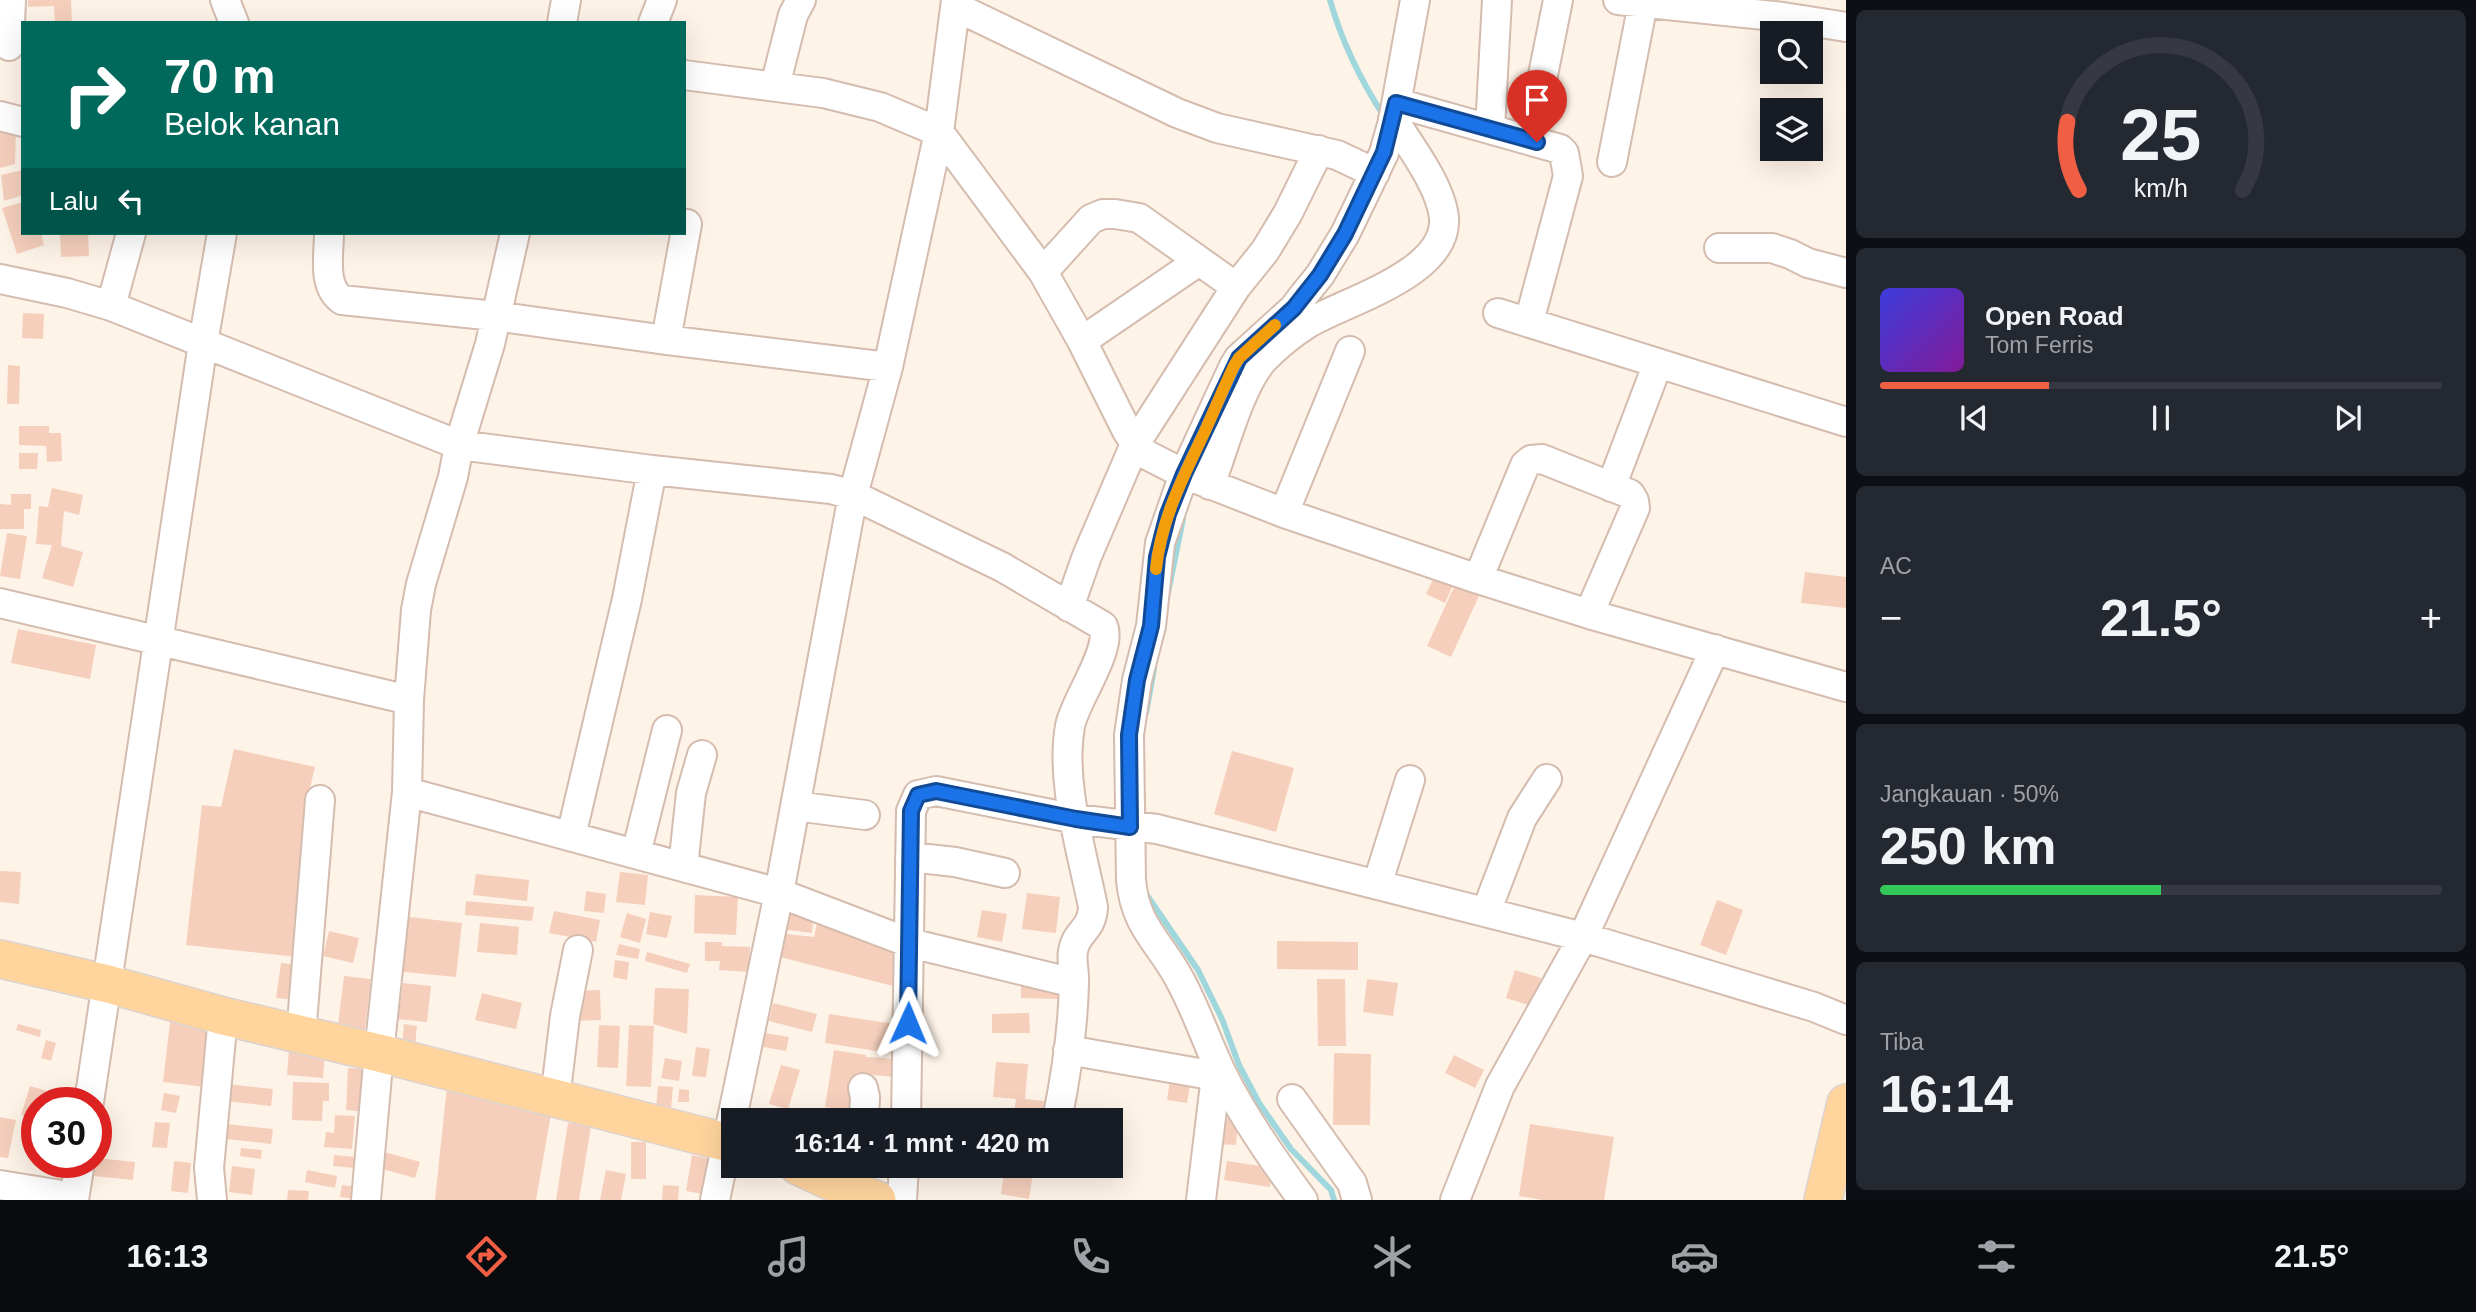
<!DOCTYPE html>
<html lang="id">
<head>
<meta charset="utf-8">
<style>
  body { margin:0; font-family:Helvetica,sans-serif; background:#242831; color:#f1f3f6; height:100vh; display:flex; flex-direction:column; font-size:26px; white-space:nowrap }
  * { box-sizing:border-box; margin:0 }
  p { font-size:23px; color:#9ea1a6 }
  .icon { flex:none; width:38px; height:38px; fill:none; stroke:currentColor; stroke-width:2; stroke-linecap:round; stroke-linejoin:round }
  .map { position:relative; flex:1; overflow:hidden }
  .side { display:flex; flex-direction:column; gap:10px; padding:10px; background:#0d0f14; width:630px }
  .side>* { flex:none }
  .hud { position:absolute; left:21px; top:21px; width:665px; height:214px; border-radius:0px; box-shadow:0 7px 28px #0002; background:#00695c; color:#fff; overflow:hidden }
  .buttons { position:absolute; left:1760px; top:21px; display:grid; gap:14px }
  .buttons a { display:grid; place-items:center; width:63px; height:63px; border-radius:0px; background:#171b24; box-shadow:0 7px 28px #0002; font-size:35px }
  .speed { position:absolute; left:21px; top:1087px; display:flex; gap:14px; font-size:35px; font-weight:700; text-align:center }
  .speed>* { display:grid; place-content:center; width:91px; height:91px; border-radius:50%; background:#171b24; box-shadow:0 7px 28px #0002; line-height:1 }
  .speed .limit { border:10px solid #d22; background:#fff; color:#111 }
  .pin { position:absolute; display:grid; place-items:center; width:60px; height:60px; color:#fff; margin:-72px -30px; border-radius:50% 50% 50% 0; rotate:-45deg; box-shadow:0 0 7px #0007 }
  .pin .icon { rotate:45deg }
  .me { position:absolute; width:77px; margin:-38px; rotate:1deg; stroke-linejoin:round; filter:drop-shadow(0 0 5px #0008) }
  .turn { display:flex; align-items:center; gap:24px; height:147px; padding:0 28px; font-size:32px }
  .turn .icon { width:91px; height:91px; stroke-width:2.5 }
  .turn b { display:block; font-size:49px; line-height:60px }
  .then { display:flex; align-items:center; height:66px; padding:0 28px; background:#0003; gap:14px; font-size:26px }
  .big { font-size:52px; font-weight:800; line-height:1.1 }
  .side .tile { flex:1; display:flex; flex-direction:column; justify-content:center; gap:10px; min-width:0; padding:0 24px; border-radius:10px; background:#242831 }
  .side .dial { align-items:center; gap:0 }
  .dial svg { height:182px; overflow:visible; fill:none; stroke:#363941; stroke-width:7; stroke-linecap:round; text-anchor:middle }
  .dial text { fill:#f1f3f6; stroke:none }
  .song { display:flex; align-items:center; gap:21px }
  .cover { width:84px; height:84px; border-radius:10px; background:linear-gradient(135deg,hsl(240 70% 55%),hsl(290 70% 35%)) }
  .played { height:7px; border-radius:4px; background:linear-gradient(90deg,#f05e44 30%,#363941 30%) }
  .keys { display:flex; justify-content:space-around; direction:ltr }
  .heat { display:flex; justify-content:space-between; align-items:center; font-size:38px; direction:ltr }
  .charge { height:10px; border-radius:5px; background:linear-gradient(90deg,#34c759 50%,#363941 0) }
  .trip { position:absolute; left:721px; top:1108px; width:402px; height:70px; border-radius:0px; background:#171b24; box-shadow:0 7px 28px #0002; font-weight:800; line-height:70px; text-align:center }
  .tab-bar { display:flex; height:112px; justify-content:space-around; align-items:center; background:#090b0e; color:#9ea1a6 }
  .tab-bar .icon { width:49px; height:49px }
  .tab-bar .active { color:#f05e44 }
  .tab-bar b { font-size:32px; color:#f1f3f6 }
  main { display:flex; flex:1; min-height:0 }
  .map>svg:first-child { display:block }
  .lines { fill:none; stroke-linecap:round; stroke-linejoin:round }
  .stream { stroke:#9fd7dc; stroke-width:6 }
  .building { fill:#f5cfbc }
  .minor-casing { stroke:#d4bcae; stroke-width:32 }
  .major-casing { stroke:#dcd3d0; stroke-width:40 }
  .minor { stroke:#fff; stroke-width:28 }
  .major { stroke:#ffd49d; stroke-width:37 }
  .route-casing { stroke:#114b97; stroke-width:18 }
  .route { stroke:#1a73e8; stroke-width:12 }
  .slow { stroke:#f59e0b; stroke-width:12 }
</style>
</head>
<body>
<main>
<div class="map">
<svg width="1846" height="1200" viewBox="0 0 1846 1200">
  <rect width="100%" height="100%" fill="#fef3e7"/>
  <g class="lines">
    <path class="stream" d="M1330,0c12,43 31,81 55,118
      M1168,593l15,-74
      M1146,713l8,-44
      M1144,891l54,79 24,49 17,46 20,38 32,46 40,41 3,10"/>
  </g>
  <path class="building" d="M28,0h43l1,23h-17l-1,-17 -26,1z
    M0,124l16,1 -1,39 -15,4z
    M23,170v25l-19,6 -3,-26z
    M23,202v31h18l3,12 -27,9 -15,-46z
    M60,233h28l1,23 -28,1z
    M23,313l21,1 -1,25 -21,-1z
    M8,365l12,1 -1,38h-12z
    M19,426h30v7h12l1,28 -15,1 -1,-16 -27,-1z
    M19,453h19l-1,16h-18z
    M52,488l31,7 -4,20 -15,-4 -3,35 22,6 -10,35 -31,-9 10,-33 -16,-1 3,-38 9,1z
    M11,494h20v15h-7v20h-24v-25l11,1z
    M7,533l20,3 -7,43 -20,-3z
    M1805,572l41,5v31l-45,-5z
    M1434,577l19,8 -8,18 -19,-9z
    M1455,585l24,11 -28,61 -24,-11z
    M18,629l78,16 -6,34 -79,-16z
    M234,749l81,18 -12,49 10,2 -16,139 -111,-12 16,-140 19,2z
    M1232,751l62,17 -18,64 -62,-18z
    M0,871l21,1 -2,32 -19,-2z
    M620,872l28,3 -3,30 -29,-3z
    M476,874l53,6 -2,21 -54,-6z
    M586,891l20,3 -2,19 -20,-2z
    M1027,893l33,4 -4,36 -34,-4z
    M695,895l43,2 -2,38 -42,-2z
    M1717,900l26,10 -17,45 -26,-10z
    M466,901l68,6 -2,14 -67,-6z
    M783,906l31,4 -2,23 -32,-4z
    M982,910l25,4 -5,28 -25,-5z
    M554,911l46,9 -4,22 -47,-9z
    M650,912l22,4 -5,22 -21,-4z
    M627,913l19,6 -6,24 -20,-6z
    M819,913l89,36 -11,38 -117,-30 6,-23 28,3z
    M401,916l61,7 -6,54 -62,-6z
    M480,923l39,4 -2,28 -40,-3z
    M329,931l30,7 -6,25 -30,-7z
    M1277,941l81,1v28l-81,-1z
    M705,942h17v4l28,1 -1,25 -30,-2 1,-9h-15z
    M619,944l21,5 -2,10 -22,-4z
    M647,952l43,12 -3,9 -42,-12z
    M615,960l14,2 -2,18 -14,-3z
    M281,963l19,2 -4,35 -20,-2z
    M1515,970l26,8 -9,28 -26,-8z
    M344,976l27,3 -7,58 -27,-4z
    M1317,979h28l1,67h-28z
    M1367,979l31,4 -5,33 -30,-4z
    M1021,981h38v18l-38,-1z
    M403,983l28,3 -4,36 -29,-3z
    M655,988l34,1 -2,45 -34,-10z
    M600,990l1,30 -29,1v-30z
    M482,993l40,10 -6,26 -41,-9z
    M773,1003l44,11 -5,18 -43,-11z
    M1029,1013l1,20h-38v-19z
    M829,1014l72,11 -5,29 -71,-11z
    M170,1022l42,4 -7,61 -42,-5z
    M18,1024l23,6 -1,7 -24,-7z
    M404,1024l13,2 -2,20 -13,-2z
    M599,1025l21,1 -2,42 -21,-1z
    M629,1025l25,1 -3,61 -25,-1z
    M759,1032l30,5 -3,14 -29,-5z
    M46,1040l10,3 -5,18 -10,-3z
    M696,1047l14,2 -4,28 -14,-1z
    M289,1049l36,3 -2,26 -36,-3z
    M834,1050l32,5v2l30,2 -2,18 -31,-3 -6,38 -32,-5z
    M1334,1053l37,1 -1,71h-37z
    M1454,1055l30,15 -9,18 -30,-15z
    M665,1058l17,3 -3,20 -18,-3z
    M996,1062l32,2 -3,35 19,2 -2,19h-29l3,-21 -23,-2z
    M781,1065l19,5 -12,39 -19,-5z
    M348,1068l21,1 -2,43 -21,-2z
    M1170,1081l20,4 -3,18 -20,-3z
    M293,1082l36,1v18h-6l-1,20 -30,-1z
    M227,1084l46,5 -2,17 -46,-5z
    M30,1086l30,9 -3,7h-20v18l-16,-5z
    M447,1086l104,28 -15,86h-101z
    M658,1086l15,1 -2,22 -15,-1z
    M679,1089l10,1v12h-11z
    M164,1093l16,3 -4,17 -15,-3z
    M943,1109l19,5 -2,6h-20z
    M335,1115l20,1 -3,33 -28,-2 2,-15 8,1z
    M0,1117l16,3 -8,38 -8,-1z
    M1217,1118l21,1 -2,26 -21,-1z
    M155,1122l15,1 -3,25 -15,-1z
    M568,1123l23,3 -12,74h-23z
    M227,1124l46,5 -2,15 -45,-5z
    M1530,1124l84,13 -10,63h-61l-24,-4z
    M631,1142h15v37h-15z
    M241,1148l21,2 -1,9 -21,-3z
    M381,1151l39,11 -5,16 -39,-11z
    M334,1155l21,2 -1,11 -21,-2z
    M692,1155l18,4 -7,35 -17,-3z
    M96,1158l39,4 -2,18 -39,-4z
    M174,1161l17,2 -3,30 -17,-2z
    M1227,1161l46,7 -3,19 -46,-7z
    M232,1166l23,3 -3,26 -23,-3z
    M1005,1166h29l-5,33 -28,-5z
    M307,1170l30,6 -2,12 -30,-6z
    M606,1170l20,4 -5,26h-21z
    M342,1185l23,3 -2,12 -23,-3z
    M663,1185l16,1 -1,14h-16z
    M288,1190l21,1 -1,9h-21z"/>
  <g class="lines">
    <defs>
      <path id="minor" d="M225,0l9,23
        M1618,0l165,17 63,10
        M956,7l221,106 40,15 120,27 38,18
        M562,23l4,-23
        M653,23l9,-23
        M9,46l2,-46
        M684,75l139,18 57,14 59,25 104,140 39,69 45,90 12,18 8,6 37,19 100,39 194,66 111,35 257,73
        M775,86l18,-71 8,-15
        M1397,103l163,46 4,4 4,23 -39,146
        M0,116l23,6
        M1533,125l25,-125
        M1490,129l7,-129
        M1612,162l31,-159
        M329,233c0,22 -7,53 13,67l153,16 171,24 222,27
        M1719,248h53l18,6 18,9 38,10
        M1043,272l48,-53 12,-5h12l24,4 97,69
        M0,279l67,14 44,13 348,139 193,25 179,19 22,6 149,72 101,59c10,23 -28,74 -33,100 -10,57 12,125 23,181 -1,24 -17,24 -20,44 -2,10 2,22 1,32 -1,46 -8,93 -17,137
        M111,306l20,-73
        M1498,313l348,109
        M666,340l21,-116
        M1082,341l117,-80
        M1210,485c14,-36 30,-101 55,-127 12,-12 28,-25 42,-34 38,-23 141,-50 137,-106 -3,-32 -34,-72 -51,-99
        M1611,487l47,-124
        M1284,513l66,-162
        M1478,579l47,-114 6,-5 11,-1 88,35 4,7 1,7 -46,106
        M0,603l409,97
        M1069,607l18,-51 48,-112 101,-157 29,-36 23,-38 31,-63
        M407,792l372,101 131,50 164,40
        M795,806l70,9
        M571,836l56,-237 25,-129
        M636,854l31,-124
        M910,857l45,5 50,11
        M683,867l8,-74 11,-38
        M1377,885l33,-105
        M1486,912l36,-94 25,-39
        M301,1035l19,-235
        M1068,1050l148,26
        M863,1088l2,9 -1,23
        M555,1099l10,-83 13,-66
        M1292,1099l60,84 5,17
        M89,1102l114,-759 19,-110
        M906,1120l5,-309 7,-16 18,-4 140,28 81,10 426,108 231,70 32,13
        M0,1185l74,12
        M74,1200l6,-38
        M212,1200l-3,-32 14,-152
        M366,1200l13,-147 28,-261 2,-92 7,-90 5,-26 32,-107 6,-32 31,-101 25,-111
        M715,1200l64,-307 74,-398 35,-128 51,-235 17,-132
        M902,1200l2,-34
        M1201,1200l15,-124 8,1
        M1303,1200c-29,-39 -57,-79 -79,-122 -16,-32 -27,-67 -44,-98 -20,-38 -45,-53 -49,-100l-2,-145 8,-55 14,-54 9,-83 24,-69 50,-108 5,-8 55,-50 9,-12 17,-21 25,-41 16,-33 23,-48 9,-32 22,-121
        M1455,1200l45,-114 83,-149 132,-288"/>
      <path id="major" d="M0,959l108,25 115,32 156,37 354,91
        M798,1166l45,21 34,13
        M1823,1200l23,-97"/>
    </defs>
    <use href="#minor" class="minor-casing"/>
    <use href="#major" class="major-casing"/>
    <use href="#minor" class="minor"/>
    <use href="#major" class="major"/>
  </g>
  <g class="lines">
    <defs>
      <path id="route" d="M908,1023l3,-212 7,-16 18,-4 140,28 54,8 -1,-92 8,-55 14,-54 6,-69 11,-43 16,-40 55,-116 55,-50 26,-33 25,-41 39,-82 12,-49 141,39"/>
    </defs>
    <use href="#route" class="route-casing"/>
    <use href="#route" class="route"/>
    <path class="slow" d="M1156,569c5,-50 28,-94 49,-138 10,-22 19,-44 29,-65l5,-8 36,-33"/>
  </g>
</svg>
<div class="buttons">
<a><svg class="icon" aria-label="search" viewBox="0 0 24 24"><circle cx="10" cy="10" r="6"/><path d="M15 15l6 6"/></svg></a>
<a><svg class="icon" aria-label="layers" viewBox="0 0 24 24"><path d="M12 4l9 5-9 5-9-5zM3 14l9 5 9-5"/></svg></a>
</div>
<div class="speed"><div class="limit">30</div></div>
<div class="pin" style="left:1537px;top:142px;background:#d93025"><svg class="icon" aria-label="arrive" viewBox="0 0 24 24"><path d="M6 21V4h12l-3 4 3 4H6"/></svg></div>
<svg class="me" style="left:908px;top:1023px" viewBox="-20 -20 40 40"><path d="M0-17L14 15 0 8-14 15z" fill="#1a73e8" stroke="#fff" stroke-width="4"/></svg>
<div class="trip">16:14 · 1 mnt · 420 m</div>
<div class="hud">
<div class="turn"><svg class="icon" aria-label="right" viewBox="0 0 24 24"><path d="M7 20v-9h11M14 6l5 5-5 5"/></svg><div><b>70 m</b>Belok kanan</div></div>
<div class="then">Lalu<svg class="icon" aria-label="left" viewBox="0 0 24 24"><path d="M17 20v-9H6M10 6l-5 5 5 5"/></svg></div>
</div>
</div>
<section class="side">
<div class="tile dial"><svg viewBox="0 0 100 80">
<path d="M14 69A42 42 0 1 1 86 69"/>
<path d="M14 69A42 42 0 0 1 9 39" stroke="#f05e44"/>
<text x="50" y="56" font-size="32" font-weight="700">25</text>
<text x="50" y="72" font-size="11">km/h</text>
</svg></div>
<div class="tile">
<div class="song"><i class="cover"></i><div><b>Open Road</b><p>Tom Ferris</p></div></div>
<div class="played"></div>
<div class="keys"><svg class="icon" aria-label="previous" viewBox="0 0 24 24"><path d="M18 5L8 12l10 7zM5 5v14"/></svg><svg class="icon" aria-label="pause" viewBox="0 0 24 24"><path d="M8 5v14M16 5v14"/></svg><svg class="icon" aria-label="next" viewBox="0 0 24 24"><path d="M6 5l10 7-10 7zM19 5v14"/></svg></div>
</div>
<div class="tile"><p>AC</p>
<div class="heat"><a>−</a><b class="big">21.5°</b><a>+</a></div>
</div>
<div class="tile"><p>Jangkauan · 50%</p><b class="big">250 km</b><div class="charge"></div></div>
<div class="tile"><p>Tiba</p><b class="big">16:14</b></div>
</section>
</main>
<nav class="tab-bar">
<b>16:13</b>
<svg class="icon active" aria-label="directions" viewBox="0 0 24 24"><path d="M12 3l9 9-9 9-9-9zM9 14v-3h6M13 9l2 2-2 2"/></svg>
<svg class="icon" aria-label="music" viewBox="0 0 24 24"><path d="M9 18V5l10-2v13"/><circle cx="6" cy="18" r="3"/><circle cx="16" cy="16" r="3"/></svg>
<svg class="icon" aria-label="phone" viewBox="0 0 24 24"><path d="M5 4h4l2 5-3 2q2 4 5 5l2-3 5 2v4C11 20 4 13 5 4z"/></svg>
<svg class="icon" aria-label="climate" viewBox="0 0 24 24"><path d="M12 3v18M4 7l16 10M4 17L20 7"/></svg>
<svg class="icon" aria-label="car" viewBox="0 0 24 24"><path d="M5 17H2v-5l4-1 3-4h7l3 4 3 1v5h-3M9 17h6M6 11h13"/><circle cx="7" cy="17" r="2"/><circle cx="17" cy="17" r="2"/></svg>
<svg class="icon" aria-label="filters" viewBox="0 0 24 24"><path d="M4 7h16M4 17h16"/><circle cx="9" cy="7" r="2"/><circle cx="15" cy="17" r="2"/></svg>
<b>21.5°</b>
</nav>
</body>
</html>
